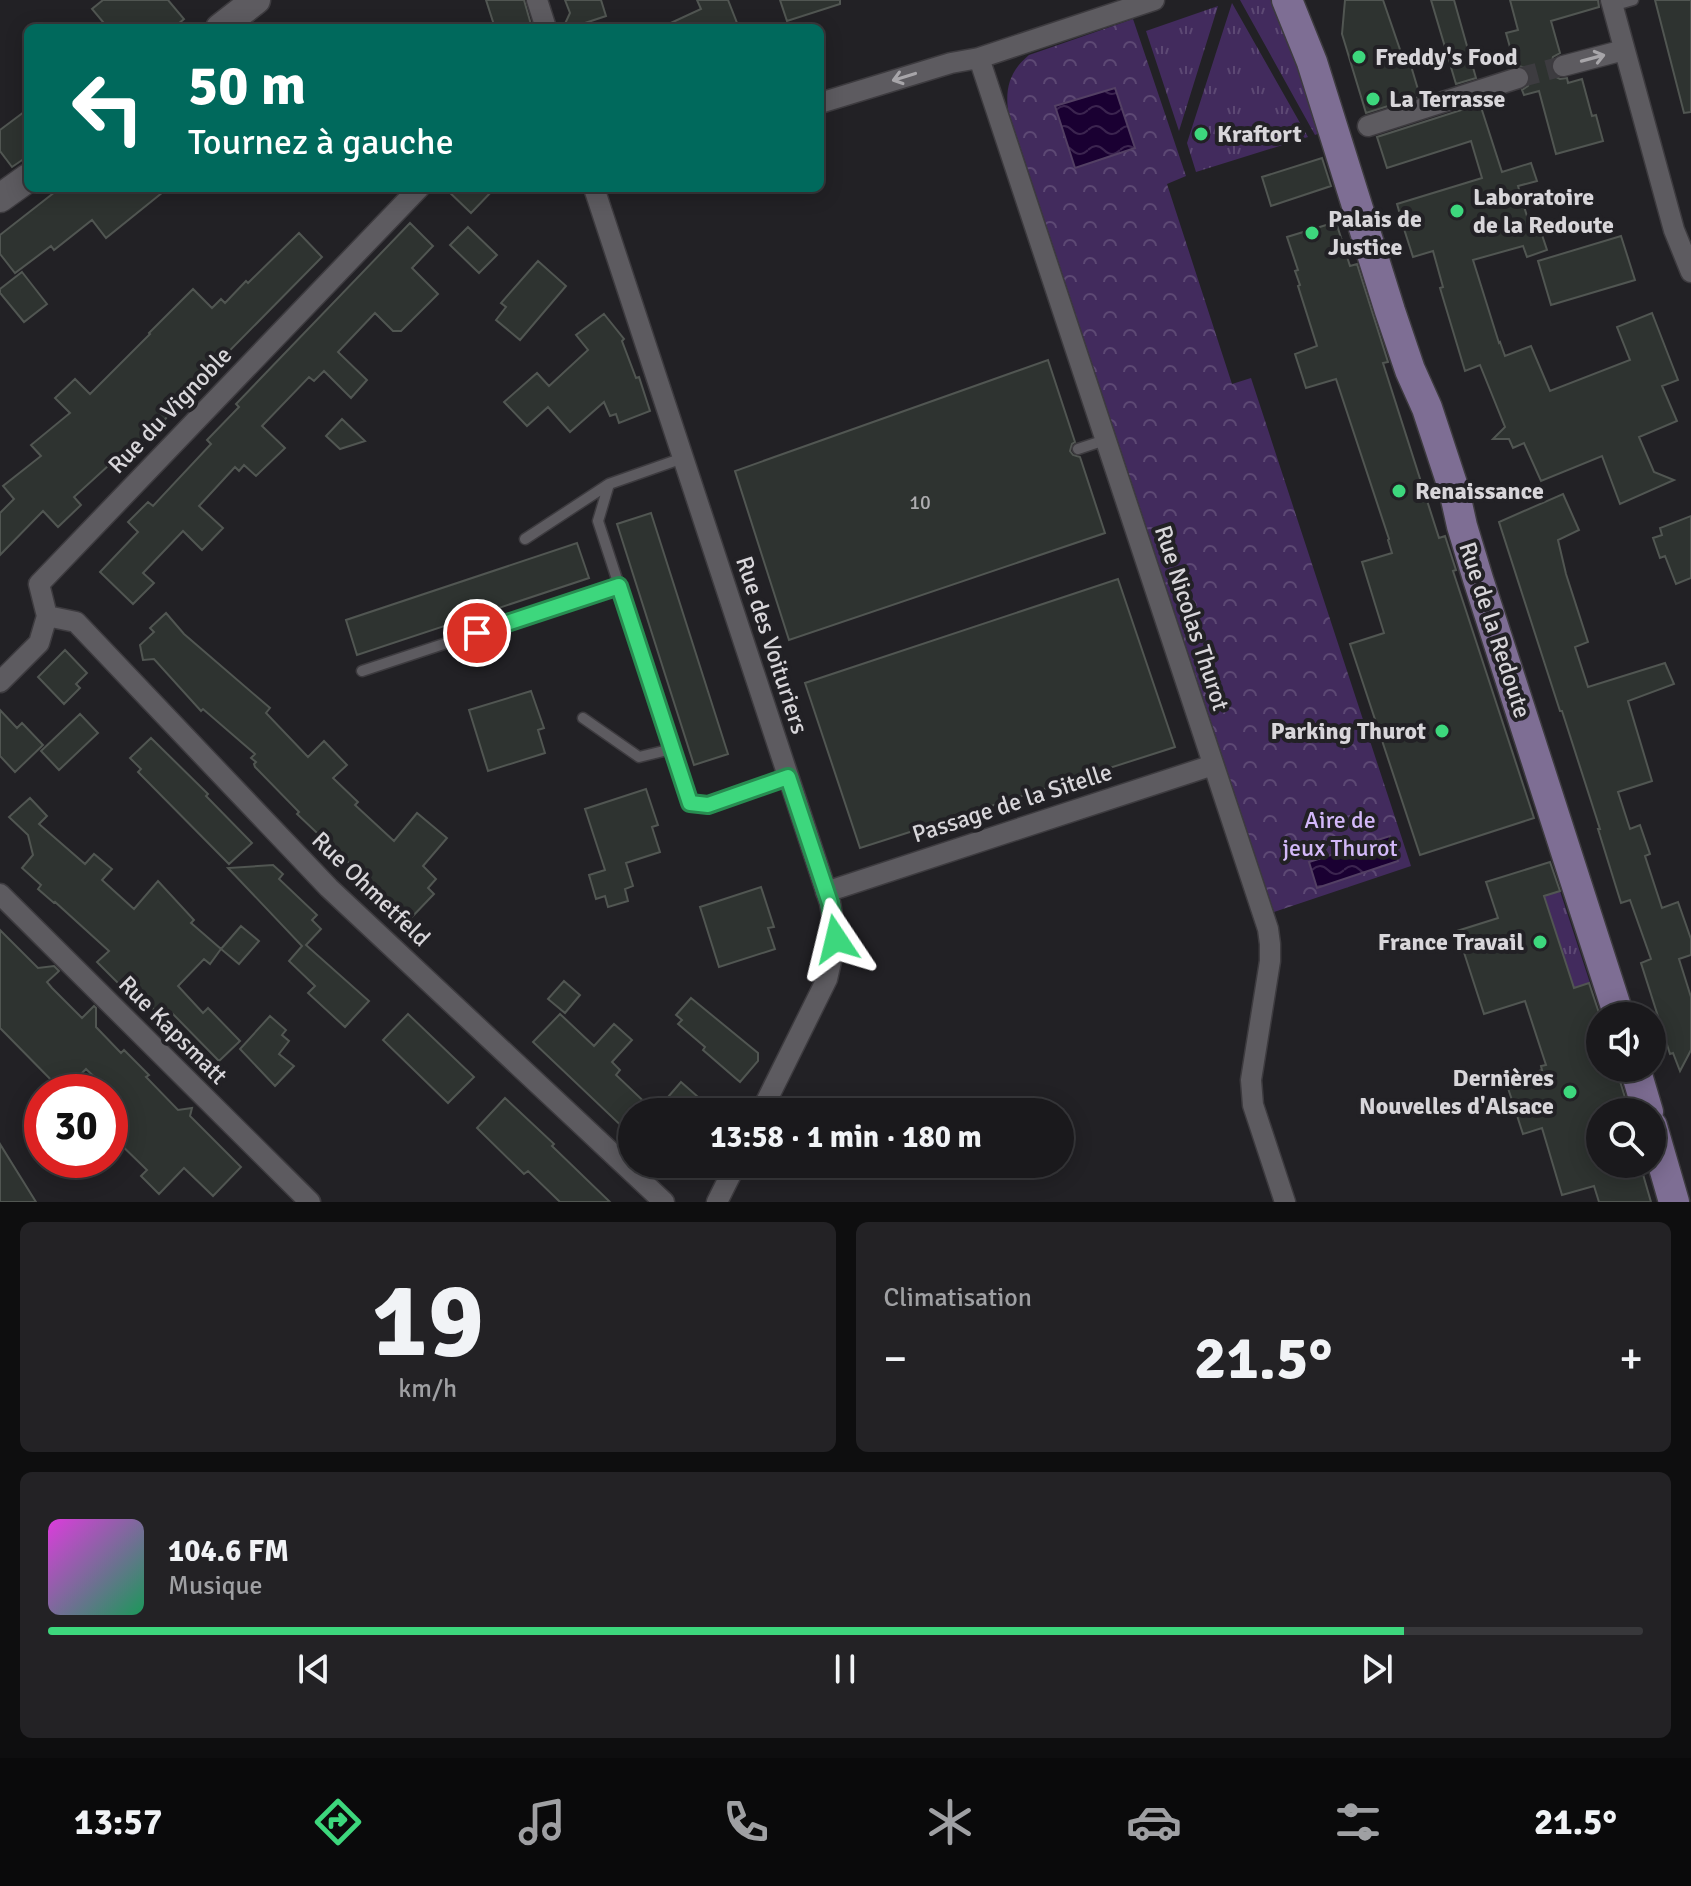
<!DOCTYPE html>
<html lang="fr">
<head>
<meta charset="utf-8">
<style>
  body { margin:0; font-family:Signika,sans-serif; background:#232225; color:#f1f3f6; height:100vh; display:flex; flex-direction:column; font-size:30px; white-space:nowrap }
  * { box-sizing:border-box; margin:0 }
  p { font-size:26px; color:#9fa0a3 }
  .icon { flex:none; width:44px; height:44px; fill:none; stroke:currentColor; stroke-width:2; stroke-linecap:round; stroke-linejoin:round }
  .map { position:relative; height:1202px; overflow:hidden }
  .sheet { display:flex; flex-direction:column; gap:20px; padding:20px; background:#0e0e0f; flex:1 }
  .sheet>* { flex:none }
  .hud { position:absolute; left:24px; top:24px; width:800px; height:168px; border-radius:12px; box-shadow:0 4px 20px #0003,0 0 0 2px #38383b; background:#00695c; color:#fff; overflow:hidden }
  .buttons { position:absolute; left:1586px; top:1002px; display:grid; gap:16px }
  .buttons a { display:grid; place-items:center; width:80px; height:80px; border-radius:50%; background:#1a191c; box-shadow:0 4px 20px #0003,0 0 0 2px #38383b; font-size:40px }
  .speed { position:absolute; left:24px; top:1074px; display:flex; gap:16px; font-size:40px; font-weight:700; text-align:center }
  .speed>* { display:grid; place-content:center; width:104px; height:104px; border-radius:50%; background:#1a191c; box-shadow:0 4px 20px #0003,0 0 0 2px #38383b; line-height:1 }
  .speed .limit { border:12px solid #d22; background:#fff; color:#111 }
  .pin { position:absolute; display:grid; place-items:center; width:68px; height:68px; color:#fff; margin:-34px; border:4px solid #fff; border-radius:50%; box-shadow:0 2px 8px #0007 }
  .me { position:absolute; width:88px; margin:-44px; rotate:350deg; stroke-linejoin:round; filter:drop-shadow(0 0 6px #0008) }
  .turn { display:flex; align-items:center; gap:28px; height:168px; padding:0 32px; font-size:36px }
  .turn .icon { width:104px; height:104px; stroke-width:2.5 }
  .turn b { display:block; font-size:56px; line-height:68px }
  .big { font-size:60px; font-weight:700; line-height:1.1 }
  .sheet .tile { flex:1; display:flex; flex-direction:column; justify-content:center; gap:12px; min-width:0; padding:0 28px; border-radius:12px; background:#232225 }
  .sheet .dial { align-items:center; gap:0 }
  .dial b { font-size:104px; line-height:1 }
  .song { display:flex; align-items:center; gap:24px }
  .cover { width:96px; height:96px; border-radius:12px; background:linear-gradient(135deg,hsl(300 70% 55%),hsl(150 70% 35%)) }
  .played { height:8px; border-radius:4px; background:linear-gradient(90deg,#3dd77d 85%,#38383b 85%) }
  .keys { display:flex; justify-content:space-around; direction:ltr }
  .heat { display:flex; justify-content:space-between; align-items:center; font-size:44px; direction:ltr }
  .sheet .tiles { flex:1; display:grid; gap:20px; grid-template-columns:1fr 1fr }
  .tile:last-child { grid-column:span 2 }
  .trip { position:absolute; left:618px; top:1098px; width:456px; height:80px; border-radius:40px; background:#1a191c; box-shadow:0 4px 20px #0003,0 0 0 2px #38383b; font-weight:700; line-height:80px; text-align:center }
  .tabs { display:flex; height:128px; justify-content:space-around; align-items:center; background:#0a0a0b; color:#9fa0a3 }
  .tabs .icon { width:56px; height:56px }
  .tabs .current { color:#3dd77d }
  .tabs b { font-size:36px; color:#f1f3f6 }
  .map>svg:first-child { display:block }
  .grass { fill:url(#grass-tufts) }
  .forest { fill:url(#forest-crowns) }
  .water { fill:url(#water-waves); stroke:#534064; stroke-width:2 }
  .building { fill:#2e3330; stroke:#515652; stroke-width:2 }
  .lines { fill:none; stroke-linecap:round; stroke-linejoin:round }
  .street-tunnel { stroke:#3d3c40; stroke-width:20; stroke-dasharray:20 10; stroke-linecap:butt }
  .lane-casing { stroke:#3d3b3f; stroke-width:13 }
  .street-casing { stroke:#3d3b3f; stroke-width:23 }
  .secondary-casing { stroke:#3d3b3f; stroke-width:31 }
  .primary-casing { stroke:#3d3b3f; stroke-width:33 }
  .lane { stroke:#5d5b60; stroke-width:10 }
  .street { stroke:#5d5b60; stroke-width:20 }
  .secondary { stroke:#5d5b60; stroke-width:28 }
  .primary { stroke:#7e6e94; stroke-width:30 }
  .oneway { stroke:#a7a5a9 }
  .route-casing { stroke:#288c51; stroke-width:20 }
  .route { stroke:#3dd77d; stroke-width:14 }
  .poi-dot { fill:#3dd77d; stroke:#222125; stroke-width:3 }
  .labels { text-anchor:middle; stroke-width:8; stroke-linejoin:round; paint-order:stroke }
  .number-label { font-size:20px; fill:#aeadb0 }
  .poi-label { font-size:24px; font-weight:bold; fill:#d8d6da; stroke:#222125; text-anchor:start }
  .street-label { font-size:24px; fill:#d8d6da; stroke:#222125 }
  .park-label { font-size:24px; fill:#d3b9f9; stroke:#222125 }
</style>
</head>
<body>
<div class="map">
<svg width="1691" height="1202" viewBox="0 0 1691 1202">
  <defs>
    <pattern id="grass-tufts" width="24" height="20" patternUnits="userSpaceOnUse" patternTransform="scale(2)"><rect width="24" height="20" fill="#422b5d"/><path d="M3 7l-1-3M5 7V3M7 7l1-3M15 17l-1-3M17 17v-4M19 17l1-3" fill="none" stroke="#5d4974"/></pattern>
    <pattern id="forest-crowns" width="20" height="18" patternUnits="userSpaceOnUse" patternTransform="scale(2)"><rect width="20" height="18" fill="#422b5d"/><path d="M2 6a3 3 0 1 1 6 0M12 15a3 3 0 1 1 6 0" fill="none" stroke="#5d4974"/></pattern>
    <pattern id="water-waves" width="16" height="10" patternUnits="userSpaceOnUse" patternTransform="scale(2)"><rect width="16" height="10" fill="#1a0032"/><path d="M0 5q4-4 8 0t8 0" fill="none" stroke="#3b244f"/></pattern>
  </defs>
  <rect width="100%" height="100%" fill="#222125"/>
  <path class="grass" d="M1240,0h32l8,8 40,125 -5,2z
    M1232,3l76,134 -112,35 -9,-29z
    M1218,6l-39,125 -33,-100z
    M1560,891l30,92 -16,5 -30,-92z"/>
  <path class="forest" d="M1133,19l53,157 -19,8 65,200 19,-6 160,488 -137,46 -266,-802c-3,-24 3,-40 21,-55z"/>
  <path class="water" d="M1115,88l20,60 -60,20 -20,-62z
    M1390,836l8,25 -81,27 -8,-26z"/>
  <path class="building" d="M103,0h65l16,19 -11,9h-65l-16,-19z
    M486,0h38l8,28h-37z
    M565,0h36l5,16 -36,12h-7l7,-15z
    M697,0h31l11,28h-79l41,-19z
    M780,0h60v4l-53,17z
    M1345,0h38l23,67 5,-1 9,30 -54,17 -24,-79z
    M1431,0h23l22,78 -20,6z
    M1510,0h88l1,7 -48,14 9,32 -7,4 -3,12 4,7 6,3 7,-1 1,5 14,-4 10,37 4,-1 7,26 -47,13 -17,-63 -15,4 -2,-5 6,-4 3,-11 -5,-7 -11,-3 -9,-32 12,-3z
    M1655,0h36v112l-7,1z
    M1480,104l22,68 29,-9 6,18 -19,5 11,37 8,-3 10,30 -20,7 -4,-11 -50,14 26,83 1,-1 5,14 26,-10 19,45 80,-31 -13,-33 35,-14 19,49 7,18 -16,6 15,35 -38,16 15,35 20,8 -54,24 -18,-48 -61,25 -17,-38 -11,5 -4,-9h-16l12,-12 -25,-62 -15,6 -25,-83 3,-1 -10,-36 -20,6 -8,-25 -8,-28 85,-26 -11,-37 -84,27 -10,-31z
    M28,109v47l-16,11 -12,-16v-21z
    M1322,158l9,28 -60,20 -9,-29z
    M60,188h108l-62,50 -14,-18 -38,30 -3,-4 -36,27 -15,-19v-19z
    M445,188h50l-24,25z
    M1336,222l14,44 7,-2 31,98 -5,1 56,175 6,-2 11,34 -3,1 81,247 -114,37 -70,-211 34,-11 -22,-71 30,-9 -4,-13 1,-1 -53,-160 -30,9 -11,-34 22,-8 -19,-60 2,-1 -5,-14 3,-1 -11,-33z
    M410,223l23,23 -21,22 26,26 -37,37h-8l-18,-18 -37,39 29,28 -16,18 -27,-27 -10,10 -5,-4 -47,49 23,22 -29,28 -12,-11 -5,6 -4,-4 -36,39 24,22 -21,22 -19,-19 -40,42 11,10 -21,21 -33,-32 38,-40 -10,-10 20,-20 5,4 58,-62 -4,-4 32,-33 -3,-3z
    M468,227l29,28 -18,18 -29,-28z
    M299,233l23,24 -141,143 -19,23 -27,27 -4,-5 -57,52 7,8 -23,22 -15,-16 -43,44v-42l14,-14 -11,-13 38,-30 -10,-11 39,-32 -15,-15 20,-19 15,15 60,-60 -1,-1 44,-44 19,19 9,-9 4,4 21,-22 2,2z
    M1621,236l14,44 -84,25 -13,-44z
    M538,261l28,25 -46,54 -24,-20 10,-13 -5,-4z
    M22,272l25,32 -23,18 -24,-29v-4z
    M604,314l20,25 -2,2 14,37 3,-1 11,34 -31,12 -3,-9 -6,2 -6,-14 -34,30 -22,-25 -21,19 -23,-24 33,-29 12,13 39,-36 -12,-15z
    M1048,360l27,82 -3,2 -2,7 3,4 7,2 25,76 -316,107 -54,-169z
    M342,419l23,22 -25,8 -14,-13z
    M1563,494l16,36 -21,10 8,34 22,68 -13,5 13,40 77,-24 9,21 -46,17 24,80 -34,11 12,37 10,-4 10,29 -5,2 17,52 16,-6 13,37v16l-12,4 12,38v53l-11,21 -7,-18 -3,1 -29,-91 10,-4 -21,-59 -9,3 -23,-74h2l-38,-118h-2l-61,-189z
    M651,513l77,241 -34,11 -77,-241z
    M1691,516v62l-15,6 -11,-28 -5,2 -7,-20 9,-3 -2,-7z
    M577,543l12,35 -232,77 -11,-35z
    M1118,579l57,168 -315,101 -55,-165z
    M166,613l18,21 86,74 -4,5 42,44 16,-16 23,24 -14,13 25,24 -3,3 39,36 23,-28 30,25 -24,28 13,13 -8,9 6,6 -25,26 -112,-106 2,-2 -44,-45 -1,-3 2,-2 -5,-4 4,-4 -52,-45 -2,2 -47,-52 -11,1 -3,-15 14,-13 -4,-4z
    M65,650l22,23 -11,11 4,4 -16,16 -26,-27z
    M531,691l13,37 -6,2 7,23 -57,18 -19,-61z
    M0,710l17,18 5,-5 21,22 -28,27 -15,-16z
    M80,714l18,19 -39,37 -18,-19z
    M151,738l57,56 -2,2 46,47 -23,21 -91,-92 3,-3 -11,-11z
    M646,789l12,36 -6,2 8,25 -34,11 7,23 -8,3 3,12 -20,6 -3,-11 -9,3 -7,-24 16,-5 -20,-61z
    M30,798l17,18 -8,8 46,40 9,-10 18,15 -10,11 32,29 24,-28 36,39 -3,3 30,26 -11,15 -6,-5 -26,27 25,27 5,-5 32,33 -21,20 -49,-50 -8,7 -38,-40 -5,6 -22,-22 12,-11 -54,-49 -1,1 -16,-14 3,-4 -19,-17 11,-13 -5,-20 -19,-18z
    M1550,862l10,29 -16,5 30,92 15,-5 11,33v52h16l11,36 -27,8v52h40l11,38h-52l-5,-16 -32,9 -20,-67 -19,6 -17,-52 36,-12 -1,-4 5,-1 -21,-64 -41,13 -27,-83 41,-13 -12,-36z
    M273,865l10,9 -4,5 38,36 -5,5 9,9 -15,16 63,56 -24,26 -37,-34 7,-7 -26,-25 13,-15 -74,-78z
    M761,887l13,40 -6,1 7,21 -56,18 -19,-60z
    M241,926l18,15 -20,23 -18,-15z
    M0,930l38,38 16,-2 5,5 -12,11 5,6 30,30 12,-12 2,2v19l25,26 3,-3 25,25 -3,2 32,33 14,-2 -2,8 51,51 -28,29 -29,-28 -25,26 -18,-18 6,-6 -37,-36v-42l-24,-23 -23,23 -63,-64z
    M564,981l16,14 -15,18 -17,-14z
    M691,998l67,55v8l-18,21 -37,-32 2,-3 -27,-23 4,-4 -6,-5z
    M408,1014l66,63 -26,26 -65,-63z
    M560,1014l34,32 20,-22 18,16 -20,22 8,8 -4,5 39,37h-23v24l-99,-94z
    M270,1016l16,14 -4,5 7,6 -10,13 15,12 -19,20 -35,-37z
    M681,1082l34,30h-60z
    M505,1098l49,46 -2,2 58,56h-50l-32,-31 -4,3 -47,-46z
    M0,1144l36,58h-36z"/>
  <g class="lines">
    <path class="street-tunnel" d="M1518,78l45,-12"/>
    <defs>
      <path id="lane" d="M1612,6l21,-6
        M1078,449l27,-9
        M683,458l-74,26 -11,37 92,282 18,2 80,-28
        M525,539l84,-55
        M362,671l257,-85
        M583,718l56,39 33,-8"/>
      <path id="street" d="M537,0l9,28
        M1611,0l63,230 17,42
        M979,58l289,871 2,15v17l-19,119 2,25 32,97
        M1563,66l61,-16
        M820,103l131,-40 28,-5 175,-58
        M1368,126l150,-48
        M594,188l236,715 6,36 -9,40 -66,133
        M47,616l29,6 253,266 335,314
        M0,682l39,-39 8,-27 -8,-32 380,-396
        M826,892l387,-127
        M0,894l310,308
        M717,1202l19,-38"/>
      <path id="secondary" d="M220,28l36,-28
        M0,198l28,-20"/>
      <path id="primary" d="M1287,0l25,62 78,249 20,59 17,38 27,82 8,36 16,53 141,437
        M1635,1068l13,44
        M1652,1126l22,76"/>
    </defs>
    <use href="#lane" class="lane-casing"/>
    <use href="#street" class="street-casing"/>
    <use href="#secondary" class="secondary-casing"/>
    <use href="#primary" class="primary-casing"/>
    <use href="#lane" class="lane"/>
    <use href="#street" class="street"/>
    <use href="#secondary" class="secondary"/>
    <use href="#primary" class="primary"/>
  </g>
  <defs><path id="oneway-shaft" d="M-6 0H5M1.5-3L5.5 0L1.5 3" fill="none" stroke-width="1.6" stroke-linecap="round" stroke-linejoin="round" transform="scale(2)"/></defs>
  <g class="oneway">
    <use href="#oneway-shaft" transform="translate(1593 58) rotate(-15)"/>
    <use href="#oneway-shaft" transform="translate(904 77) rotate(163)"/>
  </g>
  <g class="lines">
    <defs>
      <path id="route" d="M477,633l142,-47 71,217 18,2 80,-28 42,126 6,36"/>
    </defs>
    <use href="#route" class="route-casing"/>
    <use href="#route" class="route"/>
  </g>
  <g class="poi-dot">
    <circle cx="1359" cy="57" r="8"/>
    <circle cx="1373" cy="99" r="8"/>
    <circle cx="1201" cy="134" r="8"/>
    <circle cx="1457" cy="211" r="8"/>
    <circle cx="1312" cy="233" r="8"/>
    <circle cx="1399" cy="491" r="8"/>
    <circle cx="1442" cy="731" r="8"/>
    <circle cx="1540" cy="942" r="8"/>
    <circle cx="1570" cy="1092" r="8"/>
  </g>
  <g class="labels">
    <g class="number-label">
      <text x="920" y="509">10</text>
    </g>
    <g class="poi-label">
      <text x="1375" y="65">Freddy's Food</text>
      <text x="1389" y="107">La Terrasse</text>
      <text x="1217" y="142">Kraftort</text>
      <text x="1473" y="205">Laboratoire<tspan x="1473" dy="28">de la Redoute</tspan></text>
      <text x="1328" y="227">Palais de<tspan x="1328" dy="28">Justice</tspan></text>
      <text x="1415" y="499">Renaissance</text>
      <text x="1426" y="739" text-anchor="end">Parking Thurot</text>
      <text x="1524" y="950" text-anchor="end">France Travail</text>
      <text x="1554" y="1086" text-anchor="end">Dernières<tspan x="1554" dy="28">Nouvelles d'Alsace</tspan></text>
    </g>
    <g class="street-label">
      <text transform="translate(170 410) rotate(-46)" y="8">Rue du Vignoble</text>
      <text transform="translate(1192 618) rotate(72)" y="8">Rue Nicolas Thurot</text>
      <text transform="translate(1495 630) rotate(72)" y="8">Rue de la Redoute</text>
      <text transform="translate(772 645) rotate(72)" y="8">Rue des Voituriers</text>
      <text transform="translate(1012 803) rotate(-18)" y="8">Passage de la Sitelle</text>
      <text transform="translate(371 889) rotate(44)" y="8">Rue Ohmetfeld</text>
      <text transform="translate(173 1030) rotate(45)" y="8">Rue Kapsmatt</text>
    </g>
    <g class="park-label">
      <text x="1340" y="828">Aire de<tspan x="1340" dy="28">jeux Thurot</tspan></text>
    </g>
  </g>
</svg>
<div class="buttons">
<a><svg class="icon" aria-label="sound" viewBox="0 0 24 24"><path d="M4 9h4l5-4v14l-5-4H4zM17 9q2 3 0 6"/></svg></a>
<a><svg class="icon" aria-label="search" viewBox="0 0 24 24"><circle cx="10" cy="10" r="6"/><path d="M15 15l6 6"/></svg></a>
</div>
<div class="speed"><div class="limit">30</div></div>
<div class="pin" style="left:477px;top:633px;background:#d93025"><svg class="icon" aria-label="arrive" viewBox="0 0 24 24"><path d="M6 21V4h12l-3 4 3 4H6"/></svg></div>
<svg class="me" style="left:836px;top:939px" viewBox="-20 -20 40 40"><path d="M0-17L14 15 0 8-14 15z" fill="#3dd77d" stroke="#fff" stroke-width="4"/></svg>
<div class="trip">13:58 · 1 min · 180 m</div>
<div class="hud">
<div class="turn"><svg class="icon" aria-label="left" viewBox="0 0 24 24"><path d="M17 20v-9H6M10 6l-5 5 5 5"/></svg><div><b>50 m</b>Tournez à gauche</div></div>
</div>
</div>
<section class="sheet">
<div class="tiles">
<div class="tile dial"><b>19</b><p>km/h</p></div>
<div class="tile"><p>Climatisation</p>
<div class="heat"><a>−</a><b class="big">21.5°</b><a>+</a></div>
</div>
<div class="tile">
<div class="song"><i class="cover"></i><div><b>104.6 FM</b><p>Musique</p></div></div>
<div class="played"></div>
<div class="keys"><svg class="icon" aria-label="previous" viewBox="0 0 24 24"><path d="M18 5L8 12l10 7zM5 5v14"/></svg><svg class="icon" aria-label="pause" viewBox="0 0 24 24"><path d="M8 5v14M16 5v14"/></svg><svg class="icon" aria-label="next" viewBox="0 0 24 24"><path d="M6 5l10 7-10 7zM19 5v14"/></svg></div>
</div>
</div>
</section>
<nav class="tabs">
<b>13:57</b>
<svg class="icon current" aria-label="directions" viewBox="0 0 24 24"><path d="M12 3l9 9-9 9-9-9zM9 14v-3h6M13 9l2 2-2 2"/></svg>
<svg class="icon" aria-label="music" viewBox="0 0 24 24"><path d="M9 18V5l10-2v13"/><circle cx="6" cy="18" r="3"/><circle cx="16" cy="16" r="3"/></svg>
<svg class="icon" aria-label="phone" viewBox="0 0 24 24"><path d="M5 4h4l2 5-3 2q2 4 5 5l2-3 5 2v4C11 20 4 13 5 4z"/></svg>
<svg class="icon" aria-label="climate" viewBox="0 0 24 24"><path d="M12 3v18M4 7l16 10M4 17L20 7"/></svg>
<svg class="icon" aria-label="car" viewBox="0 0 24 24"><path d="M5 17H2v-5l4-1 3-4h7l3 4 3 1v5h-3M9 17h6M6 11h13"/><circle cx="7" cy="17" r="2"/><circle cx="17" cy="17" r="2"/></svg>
<svg class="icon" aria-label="filters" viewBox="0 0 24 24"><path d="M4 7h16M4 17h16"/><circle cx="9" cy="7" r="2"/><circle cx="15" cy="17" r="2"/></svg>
<b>21.5°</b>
</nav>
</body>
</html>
